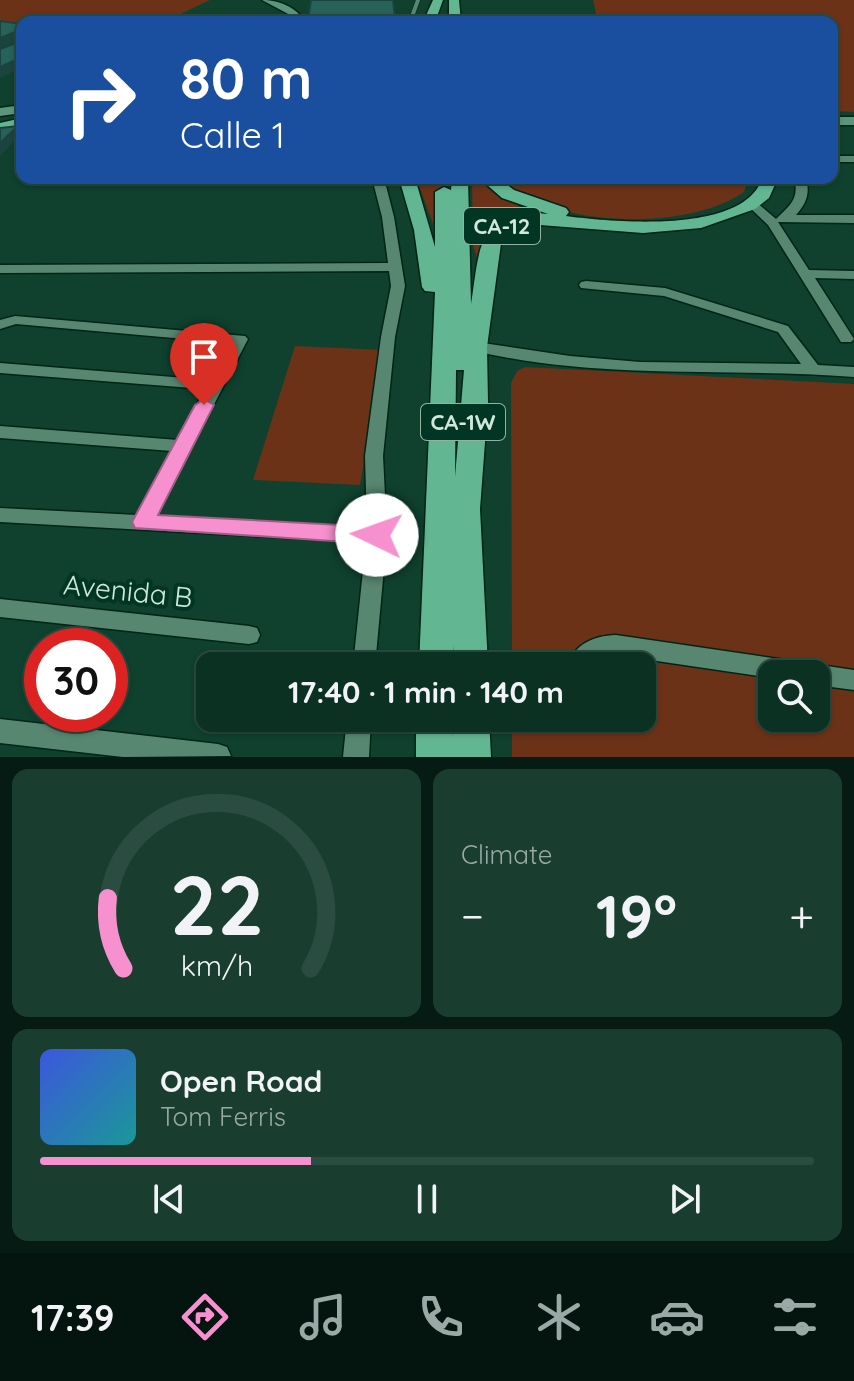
<!DOCTYPE html>
<html lang="en">
<head>
<meta charset="utf-8">
<style>
  body { margin:0; font-family:Quicksand,sans-serif; background:#193d2f; color:#f1f3f6; height:100vh; display:flex; flex-direction:column; font-size:30px; white-space:nowrap }
  * { box-sizing:border-box; margin:0 }
  p { font-size:26px; color:#9aa9a5 }
  .icon { flex:none; width:44px; height:44px; fill:none; stroke:currentColor; stroke-width:2; stroke-linecap:round; stroke-linejoin:round }
  .map { position:relative; height:757px; overflow:hidden }
  .sheet { display:flex; flex-direction:column; gap:12px; padding:12px; background:#061b13; flex:1 }
  .sheet>* { flex:none }
  .guide { position:absolute; left:16px; top:16px; width:822px; height:168px; border-radius:16px; box-shadow:0 2px 6px #0004,0 0 0 2px #2b4c40; background:#1a4fa0; color:#fff; overflow:hidden }
  .buttons { position:absolute; left:758px; top:660px; display:grid; gap:16px }
  .buttons a { display:grid; place-items:center; width:72px; height:72px; border-radius:16px; background:#0b3122; box-shadow:0 2px 6px #0004,0 0 0 2px #2b4c40; font-size:40px }
  .speed { position:absolute; left:24px; top:628px; display:flex; gap:16px; font-size:40px; font-weight:700; text-align:center }
  .speed>* { display:grid; place-content:center; width:104px; height:104px; border-radius:50%; background:#0b3122; box-shadow:0 2px 6px #0004,0 0 0 2px #2b4c40; line-height:1 }
  .speed .limit { border:12px solid #d22; background:#fff; color:#111 }
  .pin { position:absolute; display:grid; place-items:center; width:68px; height:68px; color:#fff; margin:-82px -34px; border-radius:50% 50% 50% 0; rotate:-45deg; box-shadow:0 0 8px #0007 }
  .pin .icon { rotate:45deg }
  .me { position:absolute; width:88px; margin:-44px; rotate:273deg; stroke-linejoin:round; filter:drop-shadow(0 0 6px #0008) }
  .turn { display:flex; align-items:center; gap:28px; height:168px; padding:0 32px; font-size:36px }
  .turn .icon { width:104px; height:104px; stroke-width:2.5 }
  .turn b { display:block; font-size:56px; line-height:68px }
  .big { font-size:60px; font-weight:800; line-height:1.1 }
  .sheet .widget { flex:1; display:flex; flex-direction:column; justify-content:center; gap:12px; min-width:0; padding:0 28px; border-radius:16px; background:#193d2f }
  .sheet .dial { align-items:center; gap:0 }
  .dial svg { height:208px; overflow:visible; fill:none; stroke:#2b4c40; stroke-width:7; stroke-linecap:round; text-anchor:middle }
  .dial text { fill:#f1f3f6; stroke:none }
  .song { display:flex; align-items:center; gap:24px }
  .cover { width:96px; height:96px; border-radius:12px; background:linear-gradient(135deg,hsl(230 70% 55%),hsl(180 70% 35%)) }
  .played { height:8px; border-radius:4px; background:linear-gradient(90deg,#f790cf 35%,#2b4c40 35%) }
  .keys { display:flex; justify-content:space-around; direction:ltr }
  .heat { display:flex; justify-content:space-between; align-items:center; font-size:44px; direction:ltr }
  .sheet .tiles { flex:1; display:grid; gap:12px; grid-template-columns:1fr 1fr }
  .widget:last-child { grid-column:span 2 }
  .trip { position:absolute; left:196px; top:652px; width:460px; height:80px; border-radius:16px; background:#0b3122; box-shadow:0 2px 6px #0004,0 0 0 2px #2b4c40; font-weight:800; line-height:80px; text-align:center }
  .tab-bar { display:flex; height:128px; justify-content:space-around; align-items:center; background:#04140e; color:#9aa9a5 }
  .tab-bar .icon { width:56px; height:56px }
  .tab-bar .on { color:#f790cf }
  .tab-bar b { font-size:36px; color:#f1f3f6 }
  .map>svg:first-child { display:block }
  .green { fill:#6b3218; fill-rule:evenodd }
  .lines { fill:none; stroke-linecap:round; stroke-linejoin:round }
  .lane-casing { stroke:#002517; stroke-width:5 }
  .street-casing { stroke:#002517; stroke-width:3 }
  .secondary-casing { stroke:#002517; stroke-width:3 }
  .highway-casing { stroke:#002517; stroke-width:3 }
  .lane { stroke:#588771; stroke-width:4 }
  .street { fill:#588771; fill-rule:evenodd }
  .secondary { fill:#5b957b; fill-rule:evenodd }
  .highway { fill:#62b792; fill-rule:evenodd }
  .wall { fill:#21534d }
  .shaded-wall { fill:#1b443f }
  .building { fill:#26615a; stroke:#1b443f; stroke-width:2 }
  .route { fill:#f790cf; stroke:#a15e87; stroke-width:2 }
  .labels { text-anchor:middle; stroke-width:8; stroke-linejoin:round; paint-order:stroke }
  .shield { fill:#013624; stroke:#91b3a4; stroke-width:2 }
  .shield-label { font-size:22px; font-weight:bold; fill:#cfe8db }
  .near-street-label { font-size:28px; fill:#cfe8db; stroke:#013624 }
</style>
</head>
<body>
<div class="map">
<svg width="854" height="757" viewBox="0 0 854 757">
  <rect width="100%" height="100%" fill="#0f412e"/>
  <path class="green" d="M0,0h210l-46,22h-147l-17,3z
    M593,0h261v112l-22,-1v-89h-234z
    M416,178h26v70z
    M472,178h10l8,10 42,27 -41,9 -14,34 -4,-13z
    M499,178h250l-5,14c-57,40 -194,36 -245,-14z
    M295,346l88,4 -23,135 -107,-5z
    M525,367l329,17v373h-342v-39h130v-52h-130l-1,-283 6,-12zM772,674h44v44h-44z"/>
  <g class="lines">
    <defs>
      <path id="lane" d="M410,22l8,-22"/>
      <path id="street" d="M832,156h22v6h-22z
        M372,178h12l10,39 11,69 -10,51 -12,119 4,79 -12,131h-22l13,-124 -366,-20v-14l137,7 35,-64 -172,-13v-12l178,14 27,-51 -205,-16v-10l210,17 20,-37 -214,-19 -16,5v-9l15,-4 230,20 3,3 -92,177 211,11 -2,-71 16,-119 10,-51 -2,-15 -389,2v-8l388,-2 -6,-46z
        M794,178h12c4,15 1,25 -10,37h58v8l-76,-1 31,48 45,1v8l-39,-1 39,61 -3,3h-10l-73,-117 -22,-21 6,-4 4,2 20,17c13,-13 24,-19 18,-41z
        M586,281l79,7 123,38 30,39 36,2v10c-128,-10 -257,4 -383,-27l-3,-3 8,-5 94,14 70,6 161,2 -23,-32 -114,-36 -83,-8 -2,-3 2,-3z
        M0,599l249,27 8,2 3,7 -3,7 -8,2 -249,-27z
        M616,635l238,35v20l-38,-5v-11h-44v4l-156,-23 -16,1 -10,10h-24c10,-22 26,-30 50,-31z
        M347,718h24l-2,39h-26z
        M0,719l218,25 9,3 4,9 -108,1 -123,-14z"/>
      <path id="secondary" d="M262,0c16,0 35,7 43,22h-10l-3,-6z
        M22,105v8l-22,3v-8z
        M832,117h22v8h-22z"/>
      <path id="highway" d="M433,0h10l-8,22h-12z
        M449,0h10l2,22h-12z
        M22,118v8l-22,5v-8z
        M399,178h16l20,69v-55l9,-5 7,3 1,-12h16l3,126c9,-56 5,-95 77,-90l-46,-16 -23,-20h19l16,12 52,18 3,4 -3,4c44,6 179,19 196,-38h16l-9,20 -14,11 -54,19 -58,5 -116,-9 -15,4 -10,8 -15,111 1,55 -8,107 8,157h-34l-1,-21v21h-34l16,-374 -10,-1 -3,-4 -8,-57zM456,370h8l-9,107z
        M416,718h36l1,19v-19h36l2,39h-75z"/>
    </defs>
    <use href="#lane" class="lane-casing"/>
    <use href="#street" class="street-casing"/>
    <use href="#secondary" class="secondary-casing"/>
    <use href="#highway" class="highway-casing"/>
    <use href="#lane" class="lane"/>
    <use href="#street" class="street"/>
    <use href="#secondary" class="secondary"/>
    <use href="#highway" class="highway"/>
  </g>
  <path class="wall" d="M393,0l2,22h-87v-3z"/>
  <path class="shaded-wall" d="M18,31l3,9 -21,8v-10z
    M22,57v10l-22,11v-11z
    M18,126l2,9 -20,21v-13z"/>
  <path class="building" d="M311,0h82l2,18 -87,1z
    M0,21l22,3v10l-4,-3 -18,7z
    M22,39v18l-22,10v-18l22,-8z
    M18,126l-18,17v-15z"/>
  <path class="route" d="M204,399l10,6 -56,110 219,12 8,2 3,6 -3,6 -8,3 -242,-16 -3,-6 63,-117z"/>
  <g class="labels">
    <g class="shield">
      <rect x="464" y="208" width="76" height="36" rx="6"/>
      <rect x="421" y="404" width="84" height="36" rx="6"/>
    </g>
    <g class="shield-label">
      <text x="502" y="234">CA-12</text>
      <text x="463" y="430">CA-1W</text>
    </g>
    <g class="near-street-label">
      <text transform="translate(128 591) rotate(6)" y="10">Avenida B</text>
    </g>
  </g>
</svg>
<div class="buttons">
<a><svg class="icon" aria-label="search" viewBox="0 0 24 24"><circle cx="10" cy="10" r="6"/><path d="M15 15l6 6"/></svg></a>
</div>
<div class="speed"><div class="limit">30</div></div>
<div class="pin" style="left:204px;top:405px;background:#d93025"><svg class="icon" aria-label="arrive" viewBox="0 0 24 24"><path d="M6 21V4h12l-3 4 3 4H6"/></svg></div>
<svg class="me" style="left:377px;top:535px" viewBox="-20 -20 40 40"><circle r="19" fill="#fff"/><path d="M0-13L10 11 0 6-10 11z" fill="#f790cf"/></svg>
<div class="trip">17:40 · 1 min · 140 m</div>
<div class="guide">
<div class="turn"><svg class="icon" aria-label="right" viewBox="0 0 24 24"><path d="M7 20v-9h11M14 6l5 5-5 5"/></svg><div><b>80 m</b>Calle 1</div></div>
</div>
</div>
<section class="sheet">
<div class="tiles">
<div class="widget dial"><svg viewBox="0 0 100 80">
<path d="M14 69A42 42 0 1 1 86 69"/>
<path d="M14 69A42 42 0 0 1 8 42" stroke="#f790cf"/>
<text x="50" y="56" font-size="32" font-weight="700">22</text>
<text x="50" y="72" font-size="11">km/h</text>
</svg></div>
<div class="widget"><p>Climate</p>
<div class="heat"><a>−</a><b class="big">19°</b><a>+</a></div>
</div>
<div class="widget">
<div class="song"><i class="cover"></i><div><b>Open Road</b><p>Tom Ferris</p></div></div>
<div class="played"></div>
<div class="keys"><svg class="icon" aria-label="previous" viewBox="0 0 24 24"><path d="M18 5L8 12l10 7zM5 5v14"/></svg><svg class="icon" aria-label="pause" viewBox="0 0 24 24"><path d="M8 5v14M16 5v14"/></svg><svg class="icon" aria-label="next" viewBox="0 0 24 24"><path d="M6 5l10 7-10 7zM19 5v14"/></svg></div>
</div>
</div>
</section>
<nav class="tab-bar">
<b>17:39</b>
<svg class="icon on" aria-label="directions" viewBox="0 0 24 24"><path d="M12 3l9 9-9 9-9-9zM9 14v-3h6M13 9l2 2-2 2"/></svg>
<svg class="icon" aria-label="music" viewBox="0 0 24 24"><path d="M9 18V5l10-2v13"/><circle cx="6" cy="18" r="3"/><circle cx="16" cy="16" r="3"/></svg>
<svg class="icon" aria-label="phone" viewBox="0 0 24 24"><path d="M5 4h4l2 5-3 2q2 4 5 5l2-3 5 2v4C11 20 4 13 5 4z"/></svg>
<svg class="icon" aria-label="climate" viewBox="0 0 24 24"><path d="M12 3v18M4 7l16 10M4 17L20 7"/></svg>
<svg class="icon" aria-label="car" viewBox="0 0 24 24"><path d="M5 17H2v-5l4-1 3-4h7l3 4 3 1v5h-3M9 17h6M6 11h13"/><circle cx="7" cy="17" r="2"/><circle cx="17" cy="17" r="2"/></svg>
<svg class="icon" aria-label="filters" viewBox="0 0 24 24"><path d="M4 7h16M4 17h16"/><circle cx="9" cy="7" r="2"/><circle cx="15" cy="17" r="2"/></svg>
</nav>
</body>
</html>
